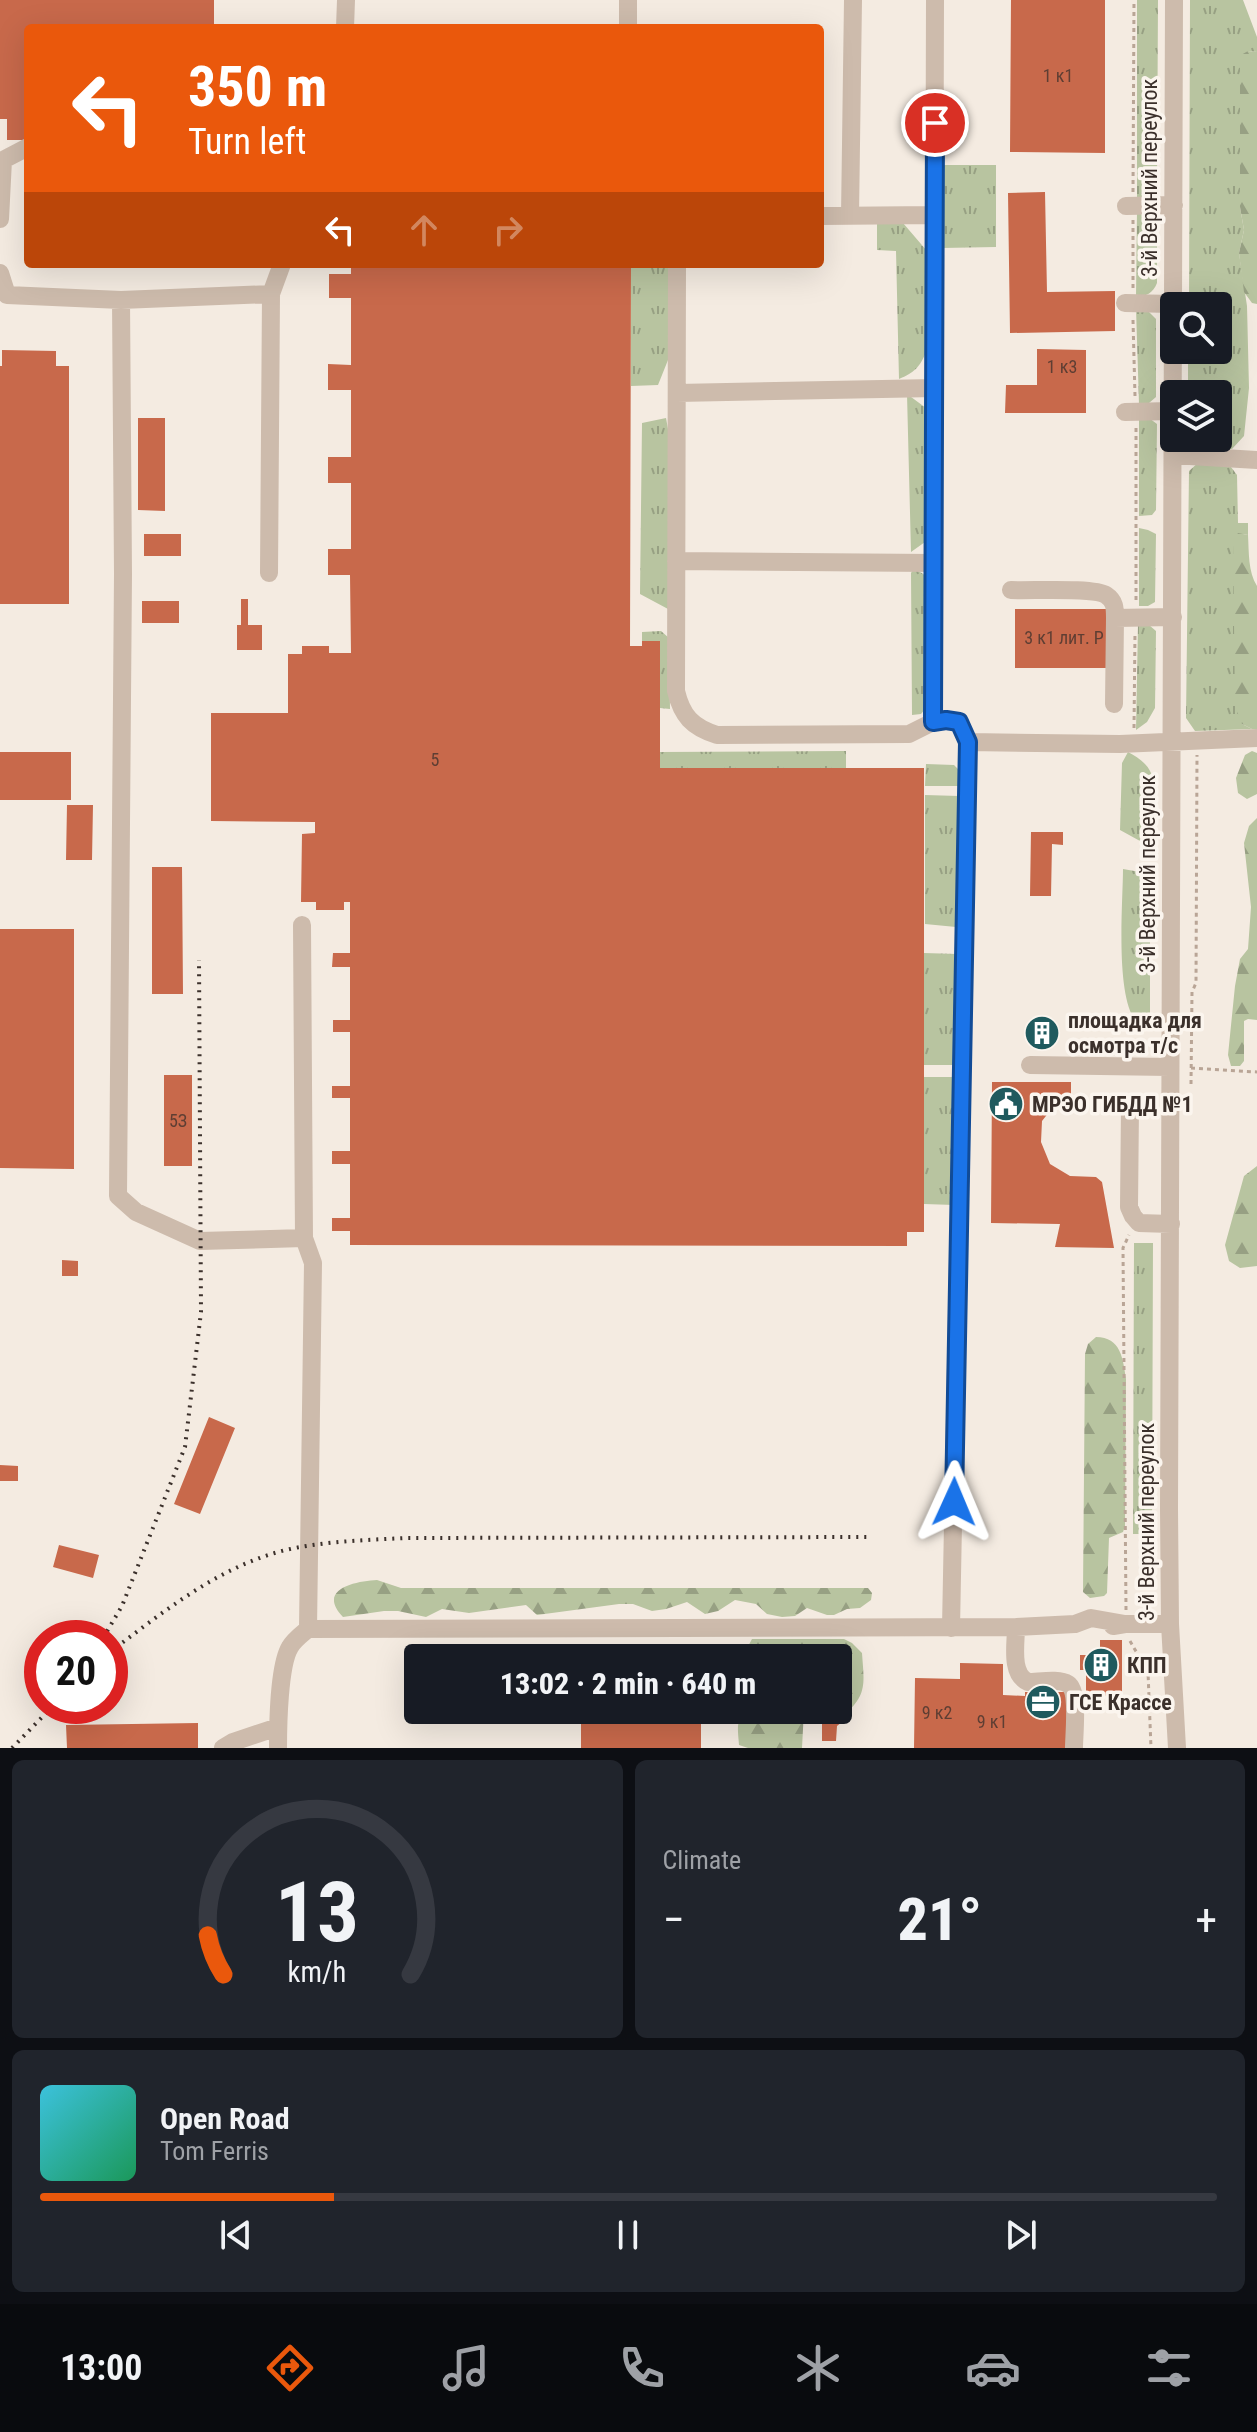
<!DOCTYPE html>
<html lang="en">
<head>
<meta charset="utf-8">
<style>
  body { margin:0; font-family:"Roboto Condensed",sans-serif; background:#20242c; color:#f1f3f6; height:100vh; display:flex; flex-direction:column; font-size:30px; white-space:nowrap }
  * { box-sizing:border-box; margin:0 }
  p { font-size:26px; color:#9ea1a6 }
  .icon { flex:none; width:44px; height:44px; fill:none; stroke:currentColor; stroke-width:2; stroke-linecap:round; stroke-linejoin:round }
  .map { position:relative; height:1748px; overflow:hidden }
  .side { display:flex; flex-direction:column; gap:12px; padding:12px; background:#0d0f14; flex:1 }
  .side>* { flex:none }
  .guide { position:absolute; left:24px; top:24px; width:800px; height:244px; border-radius:8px; box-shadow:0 8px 32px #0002; background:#ea580c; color:#fff; overflow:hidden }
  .controls { position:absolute; left:1160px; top:292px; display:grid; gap:16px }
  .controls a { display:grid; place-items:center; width:72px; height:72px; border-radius:8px; background:#171b24; box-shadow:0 8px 32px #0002; font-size:40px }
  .speed { position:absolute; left:24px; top:1620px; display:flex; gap:16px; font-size:40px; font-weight:700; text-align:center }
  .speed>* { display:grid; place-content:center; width:104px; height:104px; border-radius:50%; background:#171b24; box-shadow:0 8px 32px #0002; line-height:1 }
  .speed .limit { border:12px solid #d22; background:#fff; color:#111 }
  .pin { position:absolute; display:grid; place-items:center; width:68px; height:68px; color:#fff; margin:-34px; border:4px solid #fff; border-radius:50%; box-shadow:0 2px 8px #0007 }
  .me { position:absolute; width:88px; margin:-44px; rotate:1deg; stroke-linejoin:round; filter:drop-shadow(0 0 6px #0008) }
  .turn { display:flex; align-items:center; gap:28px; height:168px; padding:0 32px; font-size:36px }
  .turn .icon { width:104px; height:104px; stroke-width:2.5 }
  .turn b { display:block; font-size:56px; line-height:68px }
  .lanes { display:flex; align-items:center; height:76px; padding:0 32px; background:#0003; justify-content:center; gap:40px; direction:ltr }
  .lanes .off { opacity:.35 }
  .big { font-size:60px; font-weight:800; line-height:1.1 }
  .side .widget { flex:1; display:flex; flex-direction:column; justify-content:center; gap:12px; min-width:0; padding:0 28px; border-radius:12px; background:#20242c }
  .side .dial { align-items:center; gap:0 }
  .dial svg { height:208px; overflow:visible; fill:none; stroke:#363941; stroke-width:7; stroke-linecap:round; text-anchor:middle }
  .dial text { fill:#f1f3f6; stroke:none }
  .song { display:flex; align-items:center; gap:24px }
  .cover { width:96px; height:96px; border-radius:12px; background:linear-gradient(135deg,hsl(190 70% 55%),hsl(150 70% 35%)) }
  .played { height:8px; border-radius:4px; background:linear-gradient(90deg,#ea580c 25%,#363941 25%) }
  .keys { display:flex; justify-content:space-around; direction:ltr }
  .heat { display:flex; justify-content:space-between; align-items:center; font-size:44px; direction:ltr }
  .side .tiles { flex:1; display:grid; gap:12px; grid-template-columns:1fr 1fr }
  .widget:last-child { grid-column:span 2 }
  .trip { position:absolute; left:404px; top:1644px; width:448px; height:80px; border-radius:8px; background:#171b24; box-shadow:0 8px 32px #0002; font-weight:800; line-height:80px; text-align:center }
  .tab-bar { display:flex; height:128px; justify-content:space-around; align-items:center; background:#090b0e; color:#9ea1a6 }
  .tab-bar .icon { width:56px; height:56px }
  .tab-bar .active { color:#ea580c }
  .tab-bar b { font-size:36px; color:#f1f3f6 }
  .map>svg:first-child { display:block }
  .grass { fill:url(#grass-tufts) }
  .forest { fill:url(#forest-firs) }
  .building { fill:#c8694b }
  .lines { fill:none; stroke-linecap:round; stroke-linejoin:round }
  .path { stroke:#b9a596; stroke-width:3; stroke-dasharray:4 4; stroke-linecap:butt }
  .minor { stroke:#cdbbac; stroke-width:18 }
  .rail { stroke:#3b302b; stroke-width:4; stroke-dasharray:2 6; stroke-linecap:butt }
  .route-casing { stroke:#114b97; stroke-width:20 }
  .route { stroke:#1a73e8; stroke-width:14 }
  .labels { text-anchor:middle; stroke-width:7; stroke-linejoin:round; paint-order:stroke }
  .number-label { font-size:18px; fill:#5e3e33 }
  .street-label { font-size:22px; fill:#3b302b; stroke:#fbf5ee }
  .poi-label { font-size:22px; font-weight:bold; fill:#3b302b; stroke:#fbf5ee; text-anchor:start }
</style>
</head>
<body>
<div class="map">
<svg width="1257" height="1748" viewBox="0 0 1257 1748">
  <defs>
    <pattern id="grass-tufts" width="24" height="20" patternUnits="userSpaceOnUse" patternTransform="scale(2)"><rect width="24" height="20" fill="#b8c4a0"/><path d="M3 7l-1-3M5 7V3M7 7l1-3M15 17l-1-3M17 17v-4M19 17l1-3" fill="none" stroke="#97a083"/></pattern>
    <pattern id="forest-firs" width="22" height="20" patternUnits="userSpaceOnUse" patternTransform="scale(2)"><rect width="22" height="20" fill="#b8c4a0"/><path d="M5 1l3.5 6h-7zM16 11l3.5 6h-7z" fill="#97a083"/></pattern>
  </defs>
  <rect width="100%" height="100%" fill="#f4ebe1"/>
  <path class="grass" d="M1137,0h21l-1,185 -3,8 -8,5h-9z
    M1190,0h53l14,37v15l-9,-1 -7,59 -1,97 4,23 -5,23 8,53 2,82 -5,48 -12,13 -44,-1v-10h30v-44h-30v-44h30v-44h-29z
    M944,165h52v82l-54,1z
    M1137,211l14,3 6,8v61c-4,10 -10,13 -21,14z
    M877,222l26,1 24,28 -1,101c-6,15 -12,21 -27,27l-3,-128 -19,-1z
    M631,264h38l-1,96 -10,25 -27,1z
    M1136,308l12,3 8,8v78l-7,6 -10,1z
    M907,394l19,14 -1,134 -14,10z
    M1139,417l10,1 8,6 -1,86 -4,5 -13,1z
    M666,418l2,11v180l-28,-15 2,-171z
    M1199,462l29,1 9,12 1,48h10v12l-5,-1 -1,190 10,5 -57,2 -9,-13 3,-247z
    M1139,528l9,2 8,4 -1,68 -7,4h-9z
    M914,568l12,8v132l-5,6 -9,1 -1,-142z
    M1138,624l11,1 7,6 -1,77 -8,14 -11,8z
    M661,631l8,7 1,71 -10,-1 -1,-66 -17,-1v-9z
    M846,751v17h-186l-1,-16z
    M1128,752c9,5 19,11 23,21 5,13 -3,57 -11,68l-20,-11 2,-67z
    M926,764l28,1 5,5 -1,16h-33z
    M925,795l34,1 -3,131 -31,-3z
    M1123,869l17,3 10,42v111h-11c-25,-22 -16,-122 -16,-156z
    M924,953l33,1 -2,111h-31z
    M924,1077h34l-4,128 -30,-1z
    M1134,1243h19l-1,291h-19z"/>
  <path class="forest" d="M1248,51l9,1v252l-5,-1 -8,-11 -3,-23 -2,-16 5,-23 -4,-23v-141l1,-11z
    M1238,533l10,2c1,17 0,37 9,51v143h-5l-10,-5 -7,-18 -2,-165z
    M1252,751l5,2v41l-10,5 -9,-6 -2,-15 9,-23z
    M1257,818v202l-9,-1 -4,2v40l-4,5h-9l-3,-11 7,-69 5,-27 8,-10 3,-42 -7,-64 5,-17z
    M1257,1166v100l-17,2 -11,-7 -4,-16 19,-69z
    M1096,1337c25,0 27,22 30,42l-1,147 -2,6 -14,6 -2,55 -3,3 -14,2 -7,-6 2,-238 3,-10z
    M377,1580l24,8h467l4,5 -1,7 -11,8 -13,1 -13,6h-7l-20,-7 -12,8 -13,1 -15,-3 -11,-10 -21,-4 -17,11 -13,3 -18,-12 -21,7 -14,2 -19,-7h-14l-82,11 -11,-10 -57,8 -27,-4 -16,8 -28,-6h-14l-41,6c-27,-28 13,-36 34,-37z
    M752,1639h92l8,4 10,10c2,30 6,42 -19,63 -11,-17 -3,-30 6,-45l-2,-11 -19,-6 -28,4h-53l-2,-6z
    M747,1710h57l-2,38h-54l-9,-3c-1,-15 -4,-25 8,-35z"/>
  <path class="building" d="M0,0h214v28h-186v112h-21v-21h-7z
    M1011,0h94v153l-95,-1z
    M1045,192l2,100 68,-1v40l-105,2 -2,-140z
    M351,264h280l-1,382h12v-5h18v127h264v464h-17v14l-557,-1v-14h-18v-13h18v-54h-18v-13h18v-53h-18v-12h18v-54h-17v-12h17v-53h-18l1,-14h17v-51h-6v8h-28v-8h-15l1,-68 13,-1v-11l-104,-1v-108h77v-59h14v-8h27v7h22l-1,-78h-22v-26h23v-66h-23v-26h23v-67h-23v-26l23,1v-67h-22v-24h22z
    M1037,349l49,1v63h-81l1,-28h31z
    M2,350l54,1v15h13v238h-69v-238h2z
    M138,418h27v93l-27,-1z
    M144,534h37v22h-37z
    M241,599h7v26h14v25h-25v-25h4z
    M142,601h37v22h-37z
    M1015,609h98l-1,59h-97z
    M0,752h71v48h-71z
    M67,805h26l-1,55h-26z
    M1031,832h32v13l-11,-1 -1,52h-21z
    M152,867h30l1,127h-31z
    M0,929h74v240l-74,-1z
    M1035,1019h15v29h-15z
    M164,1075h28v91h-28z
    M992,1082h79v15l-18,10 -11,14 -1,21 9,22 20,12 26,1 6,5 12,66 -59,-1 5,-23 -69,-1z
    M62,1260l16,1v15h-16z
    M209,1417l26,11 -35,86 -26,-10z
    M0,1465l18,1v15h-18z
    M59,1545l40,10 -6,23 -40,-11z
    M1100,1640h22v56l-36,-1v-25h-6v-15h20z
    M960,1663l43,1v31l22,1v-4h44l-1,56h-154l1,-70 45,1z
    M581,1710h120v38h-120z
    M830,1711l12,11 -5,4 -1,15h-14v-23z
    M198,1723v25h-131l-1,-23z"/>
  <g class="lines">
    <path class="path" d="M1133,192l1,-192
      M1133,220v68
      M1133,320l2,76
      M1136,428v172
      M1134,728l1,-96
      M1191,1068l66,4
      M1191,1084l1,-92 4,-9 1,-228
      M1126,1610l-3,-362 6,-13
      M1130,1641l18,31 3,76"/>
    <path class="minor" d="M935,0l-2,722 13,-2 13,2 9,20 -17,886
      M1174,0l-5,1509 1,115 7,124
      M345,28l1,-28
      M628,28v-28
      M1126,206l48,-1
      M820,216l115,-1
      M850,216l3,-216
      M0,219l3,-59 25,-13
      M677,264l-1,427c6,25 16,36 41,44l192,-1 24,-12
      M0,273l7,22 114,5 150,-6 -2,279
      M271,294l11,-30
      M121,300l2,274 -5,622 18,16 64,29 104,-3
      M1125,303l48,1
      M677,393l258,-5
      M1125,412l48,-1
      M1173,455l84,5
      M676,561l258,2
      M1011,590c19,1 83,-3 95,5 9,6 9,13 9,23
      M1114,704l1,-86 58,-1
      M968,742l152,2 137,-6
      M302,925l2,313 9,25 -5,366
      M1030,1065l140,2
      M1130,1107l-1,100 4,9 6,7 32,1
      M1113,1626l12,-2h45
      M1016,1627c0,17 -6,47 12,55 11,0 31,-4 40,2 11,7 6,50 6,64
      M223,1748l10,-6 45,-15
      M278,1748c0,-22 1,-83 12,-101 4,-7 11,-12 18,-18l708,-2 59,-3 16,-6 34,6"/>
    <path class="rail" d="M103,1638l19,-32 63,-159 16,-135 -2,-352
      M110,1652c56,-42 114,-90 185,-104 36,-7 73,-8 110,-10l464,-1
      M12,1748l41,-42"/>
  </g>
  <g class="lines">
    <defs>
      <path id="route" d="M935,123l-2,599 13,-2 13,2 9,20 -14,760"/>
    </defs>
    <use href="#route" class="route-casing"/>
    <use href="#route" class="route"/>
  </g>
  <defs>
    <symbol id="building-disc" viewBox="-11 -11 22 22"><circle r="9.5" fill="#1f5a5e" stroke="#fbf5ee"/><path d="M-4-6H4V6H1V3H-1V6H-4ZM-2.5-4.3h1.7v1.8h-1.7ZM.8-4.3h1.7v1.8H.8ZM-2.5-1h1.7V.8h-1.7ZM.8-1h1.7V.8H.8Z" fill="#fff"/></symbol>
    <symbol id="civic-disc" viewBox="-11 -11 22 22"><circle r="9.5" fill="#1f5a5e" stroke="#fbf5ee"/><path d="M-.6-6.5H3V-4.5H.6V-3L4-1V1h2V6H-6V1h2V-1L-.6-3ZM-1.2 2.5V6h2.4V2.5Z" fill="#fff"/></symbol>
    <symbol id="office-disc" viewBox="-11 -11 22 22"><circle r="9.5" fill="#1f5a5e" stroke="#fbf5ee"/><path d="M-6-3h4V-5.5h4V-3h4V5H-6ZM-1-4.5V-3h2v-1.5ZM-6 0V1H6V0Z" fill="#fff"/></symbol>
  </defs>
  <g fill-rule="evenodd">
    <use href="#building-disc" x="1022" y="1013" width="40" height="40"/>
    <use href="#civic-disc" x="986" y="1084" width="40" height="40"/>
    <use href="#building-disc" x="1081" y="1645" width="40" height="40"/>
    <use href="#office-disc" x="1023" y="1682" width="40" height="40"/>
  </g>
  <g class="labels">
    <g class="number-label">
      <text x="1058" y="82">1 к1</text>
      <text x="1062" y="373">1 к3</text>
      <text x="1064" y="644">3 к1 лит. Р</text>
      <text x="435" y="766">5</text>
      <text x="178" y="1127">5З</text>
      <text x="937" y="1719">9 к2</text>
      <text x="992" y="1728">9 к1</text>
    </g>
    <g class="street-label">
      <text transform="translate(1149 178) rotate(-90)" y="8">3-й Верхний переулок</text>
      <text transform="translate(1147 874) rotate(-90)" y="8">3-й Верхний переулок</text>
      <text transform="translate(1146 1522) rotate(-90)" y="8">3-й Верхний переулок</text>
    </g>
    <g class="poi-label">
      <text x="1068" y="1028">площадка для<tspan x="1068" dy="25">осмотра т/с</tspan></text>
      <text x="1032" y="1112">МРЭО ГИБДД №1</text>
      <text x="1127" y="1673">КПП</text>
      <text x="1069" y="1710">ГСЕ Крассе</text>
    </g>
  </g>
</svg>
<div class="controls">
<a><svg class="icon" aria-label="search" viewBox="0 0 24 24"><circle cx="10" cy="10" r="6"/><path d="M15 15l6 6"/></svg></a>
<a><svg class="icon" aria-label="layers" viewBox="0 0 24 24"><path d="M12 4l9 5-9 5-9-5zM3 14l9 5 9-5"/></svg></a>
</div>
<div class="speed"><div class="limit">20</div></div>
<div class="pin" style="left:935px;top:123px;background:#d93025"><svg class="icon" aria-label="arrive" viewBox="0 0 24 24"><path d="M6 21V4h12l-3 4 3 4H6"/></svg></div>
<svg class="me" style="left:954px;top:1502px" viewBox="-20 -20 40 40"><path d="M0-17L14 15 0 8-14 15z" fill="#1a73e8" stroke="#fff" stroke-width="4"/></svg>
<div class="trip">13:02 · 2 min · 640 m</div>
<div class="guide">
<div class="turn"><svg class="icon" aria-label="left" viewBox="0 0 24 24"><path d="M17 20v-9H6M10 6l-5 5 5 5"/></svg><div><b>350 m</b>Turn left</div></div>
<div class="lanes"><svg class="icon" aria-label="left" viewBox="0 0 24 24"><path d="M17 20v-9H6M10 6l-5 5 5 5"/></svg><svg class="icon off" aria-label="ahead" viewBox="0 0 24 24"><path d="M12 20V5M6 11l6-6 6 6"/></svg><svg class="icon off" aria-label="right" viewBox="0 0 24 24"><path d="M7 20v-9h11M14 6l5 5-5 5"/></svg></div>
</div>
</div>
<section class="side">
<div class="tiles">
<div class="widget dial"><svg viewBox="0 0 100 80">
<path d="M14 69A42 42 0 1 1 86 69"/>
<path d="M14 69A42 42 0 0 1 8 54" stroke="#ea580c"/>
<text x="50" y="56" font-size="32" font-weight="700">13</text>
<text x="50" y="72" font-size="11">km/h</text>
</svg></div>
<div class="widget"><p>Climate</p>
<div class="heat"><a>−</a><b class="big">21°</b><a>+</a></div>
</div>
<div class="widget">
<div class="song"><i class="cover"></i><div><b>Open Road</b><p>Tom Ferris</p></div></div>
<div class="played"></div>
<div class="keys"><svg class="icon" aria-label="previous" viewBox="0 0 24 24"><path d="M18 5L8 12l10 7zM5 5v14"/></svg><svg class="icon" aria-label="pause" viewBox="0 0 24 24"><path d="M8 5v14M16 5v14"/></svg><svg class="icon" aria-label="next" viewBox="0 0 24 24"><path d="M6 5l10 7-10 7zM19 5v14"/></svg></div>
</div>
</div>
</section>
<nav class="tab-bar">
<b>13:00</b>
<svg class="icon active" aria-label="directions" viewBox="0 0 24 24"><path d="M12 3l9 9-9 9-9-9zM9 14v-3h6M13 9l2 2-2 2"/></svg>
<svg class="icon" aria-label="music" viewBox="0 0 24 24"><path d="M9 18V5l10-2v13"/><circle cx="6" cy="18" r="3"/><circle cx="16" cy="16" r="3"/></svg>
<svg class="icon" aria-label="phone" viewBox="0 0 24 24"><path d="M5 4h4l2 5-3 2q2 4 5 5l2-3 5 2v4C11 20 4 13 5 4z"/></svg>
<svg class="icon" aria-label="climate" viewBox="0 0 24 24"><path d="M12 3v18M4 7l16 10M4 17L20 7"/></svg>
<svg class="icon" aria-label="car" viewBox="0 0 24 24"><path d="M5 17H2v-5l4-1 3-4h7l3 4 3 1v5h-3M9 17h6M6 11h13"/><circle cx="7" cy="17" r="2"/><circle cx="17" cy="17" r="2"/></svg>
<svg class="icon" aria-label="filters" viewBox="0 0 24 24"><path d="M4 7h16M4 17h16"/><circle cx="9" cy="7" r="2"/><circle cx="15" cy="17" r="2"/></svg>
</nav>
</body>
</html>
